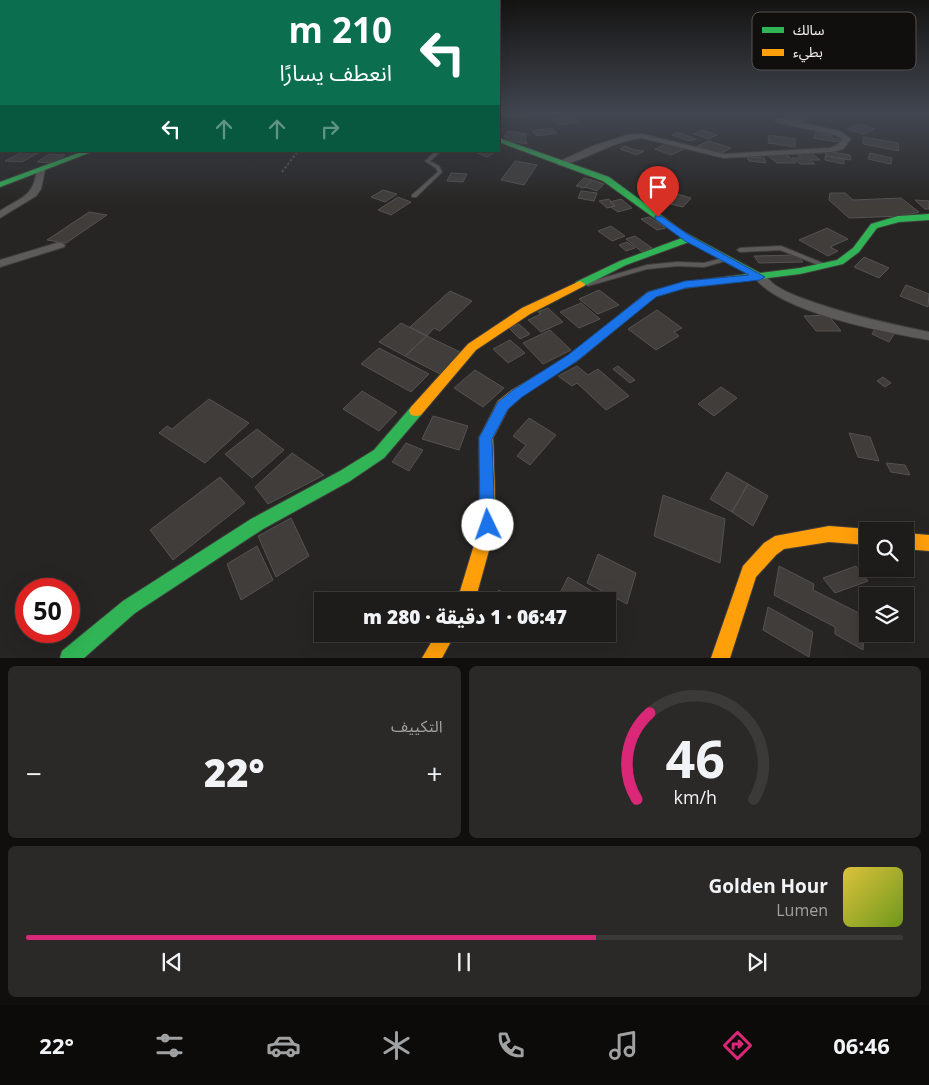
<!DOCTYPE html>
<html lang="ar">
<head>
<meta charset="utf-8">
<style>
  body { margin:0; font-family:"Open Sans","Noto Sans Arabic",sans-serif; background:#2a2927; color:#f1f3f6; direction:rtl; height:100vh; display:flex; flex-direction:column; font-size:19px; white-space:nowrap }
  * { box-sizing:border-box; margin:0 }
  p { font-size:16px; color:#a0a1a2 }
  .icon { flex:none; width:28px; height:28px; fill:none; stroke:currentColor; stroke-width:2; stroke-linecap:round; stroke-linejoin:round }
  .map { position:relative; height:658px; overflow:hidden; direction:ltr }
  .panel { display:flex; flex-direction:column; gap:8px; padding:8px; background:#100f0e; flex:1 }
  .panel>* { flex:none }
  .banner { position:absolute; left:0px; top:0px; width:500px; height:152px; box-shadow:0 5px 20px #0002,0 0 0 1px #3b3a39; direction:rtl; background:#0b6e4f; color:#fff; overflow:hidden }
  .tools { position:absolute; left:859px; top:522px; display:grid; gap:10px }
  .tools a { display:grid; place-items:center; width:55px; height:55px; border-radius:0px; background:#1d1c1a; box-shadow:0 5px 20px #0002,0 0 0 1px #3b3a39; font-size:25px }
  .speed { position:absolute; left:15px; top:578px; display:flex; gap:10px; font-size:25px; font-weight:700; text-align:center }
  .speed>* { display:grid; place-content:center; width:65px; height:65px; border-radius:50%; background:#1d1c1a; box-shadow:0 5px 20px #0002,0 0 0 1px #3b3a39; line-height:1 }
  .speed .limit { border:8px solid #d22; background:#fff; color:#111 }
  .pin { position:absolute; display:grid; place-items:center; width:42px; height:42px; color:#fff; margin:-51px -21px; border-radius:50% 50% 50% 0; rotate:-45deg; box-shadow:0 0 5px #0007 }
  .pin .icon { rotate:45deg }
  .me { position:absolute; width:55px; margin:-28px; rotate:357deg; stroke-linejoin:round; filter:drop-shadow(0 0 4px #0008) }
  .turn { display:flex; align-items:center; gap:18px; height:105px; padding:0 25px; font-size:22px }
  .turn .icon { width:65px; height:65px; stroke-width:2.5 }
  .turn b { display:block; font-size:35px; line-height:42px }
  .lanes { display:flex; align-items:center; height:48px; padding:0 25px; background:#0003; justify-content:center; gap:25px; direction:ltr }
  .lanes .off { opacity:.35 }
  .big { font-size:38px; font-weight:800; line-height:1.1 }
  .panel .tile { flex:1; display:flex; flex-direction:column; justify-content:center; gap:8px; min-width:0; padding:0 18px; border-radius:8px; background:#2a2927 }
  .panel .dial { align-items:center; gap:0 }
  .dial svg { height:130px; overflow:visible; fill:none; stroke:#3b3a39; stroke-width:7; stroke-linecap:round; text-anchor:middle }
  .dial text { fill:#f1f3f6; stroke:none }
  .song { display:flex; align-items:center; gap:15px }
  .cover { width:60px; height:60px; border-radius:8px; background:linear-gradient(135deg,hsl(50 70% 55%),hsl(80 70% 35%)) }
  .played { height:5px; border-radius:2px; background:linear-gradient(90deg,#db2777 65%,#3b3a39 65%) }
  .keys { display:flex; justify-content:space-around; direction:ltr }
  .heat { display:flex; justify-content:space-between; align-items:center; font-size:28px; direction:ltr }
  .panel .tiles { flex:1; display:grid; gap:8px; grid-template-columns:1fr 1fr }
  .tile:last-child { grid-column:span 2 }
  .trip { position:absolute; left:314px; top:592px; width:302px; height:50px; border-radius:0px; background:#1d1c1a; box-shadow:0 5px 20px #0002,0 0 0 1px #3b3a39; font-weight:800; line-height:50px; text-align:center; direction:rtl }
  .tabs { display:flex; height:80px; justify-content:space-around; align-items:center; background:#0c0b0a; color:#a0a1a2 }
  .tabs .icon { width:35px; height:35px }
  .tabs .on { color:#db2777 }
  .tabs b { font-size:22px; color:#f1f3f6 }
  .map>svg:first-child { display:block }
  .building { fill:#403d3b; stroke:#555351 }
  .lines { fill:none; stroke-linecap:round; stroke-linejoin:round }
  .lane-casing { stroke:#413f3e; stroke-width:2 }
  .street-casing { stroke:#413f3e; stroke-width:2 }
  .fast-casing { stroke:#413f3e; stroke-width:2 }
  .slow-casing { stroke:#413f3e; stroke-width:2 }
  .path { stroke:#5e5d5b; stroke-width:2; stroke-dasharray:2.5 2; stroke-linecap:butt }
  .lane { fill:#5d5b59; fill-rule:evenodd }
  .street { fill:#5d5b59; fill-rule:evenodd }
  .fast { fill:#30b455; fill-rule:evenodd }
  .slow { fill:#ff9f0a; fill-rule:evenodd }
  .route { fill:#1a73e8; stroke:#114b97 }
  .key { fill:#100f0d; stroke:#545350; stroke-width:1 }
  .key-label { font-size:14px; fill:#f4f1ee }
</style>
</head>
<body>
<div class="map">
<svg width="929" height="658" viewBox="0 0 929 658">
  <rect width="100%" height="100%" fill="#272523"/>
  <path class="building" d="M788,114l19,4 -3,4 -20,-4z
    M571,117l7,5 -18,3 -7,-5z
    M859,124l16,5 -12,5 -16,-5z
    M551,128l6,5 -20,3 -5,-5z
    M702,130l15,5 -9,4 -14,-5z
    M508,131l19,3 -2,3 2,7 -21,-4 2,-3h-4z
    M677,132l19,7 -6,2 -18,-6z
    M816,132l17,4 -1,2 7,1 -1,3 -25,-4z
    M769,135l26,4v8l-27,-4z
    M863,137l35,6 1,8 -36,-7z
    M709,141l22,7 -11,6 -23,-8z
    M668,143l16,6 -13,6 -16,-6z
    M625,146l10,4 9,1 -7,4 -17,-6z
    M473,151h23l-9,6z
    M825,151l25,4 1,5 -25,-4z
    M22,152l16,1 -16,9 -17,-1z
    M794,152h16l10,8h-10l5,4h-15l-8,-6h9z
    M870,153l22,5 -1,6 -23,-5z
    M49,154l16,1 -12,8 -16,-1z
    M786,154l10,9h-19l-10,-8z
    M825,156l19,3v5l-19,-4z
    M747,157l17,1 2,5 -17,-2z
    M515,161l22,4 -13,20 -23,-5z
    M451,173l16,1 -4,8 -16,-1z
    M584,178l8,2 -8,8 -8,-2z
    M592,180l12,4 -7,7 -12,-4z
    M660,189l31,9 -8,9 -33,-8z
    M383,190l14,4 -12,8 -14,-5z
    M581,191l16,2 -3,8 -16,-3z
    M830,193h15l8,7 48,-2 18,14 -16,4 -54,2 -20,-18z
    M398,197l13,5 -20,13 -13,-5z
    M609,199l6,7 -8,2 -8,-7z
    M621,199l11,9 -14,4 -7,-5 4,-1 -5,-4z
    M915,200l14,1v8h-4z
    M89,212l18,3 -41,28 -19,-3z
    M649,217l17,11 -9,2 -16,-11z
    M611,226l14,10 -13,5 -14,-10z
    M827,228l21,11 -18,8 8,4 -10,5 -29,-16z
    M635,236l17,12 -10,4 -16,-13z
    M627,242l8,6 -9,3 -7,-6z
    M797,255l6,7 -44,1 -5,-7z
    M864,257l25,11 -10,10 -25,-11z
    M906,285l23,9 -1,13 -28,-11z
    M599,290l20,15 -21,9 -19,-15z
    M450,291l22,10 -32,30 -6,-3 -7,8 -17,-9z
    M581,303l19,16 -21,9 -19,-16z
    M548,308l15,14 -22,10 -13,-12 13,-6 -3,-2z
    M657,310l25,18 -8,4 5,4 -23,14 -28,-21z
    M828,315l13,16h-25l-12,-15z
    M401,323l26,13 -22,20 -26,-14z
    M519,324l11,10 -10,5 -11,-11z
    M877,325l18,8 -6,9 -17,-8z
    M550,330l21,20 -28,14 -20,-21z
    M427,336l37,18 -20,22 -39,-20z
    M510,340l15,13 -17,10 -15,-14z
    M379,348l50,26 -18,18 -50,-28z
    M577,366l11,9 10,-6 31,27 -23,14 -29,-27 -5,3 -14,-10z
    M618,366l17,14 -5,3 -17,-14z
    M475,370l29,18 -21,19 -29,-19z
    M883,377l8,6 -6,4 -8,-6z
    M721,387l16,11 -23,18 -16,-12z
    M362,391l35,21 -18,19 -36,-22z
    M209,399l40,24 -44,40 -46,-30 8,-7 5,3z
    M433,416l35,10 -9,24 -37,-11z
    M529,418l27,17 -26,30 -13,-9 9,-11 -13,-9z
    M257,429l27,21 -32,28 -27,-24z
    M849,433l21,4 9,24 -21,-4z
    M406,443l17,7 -14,21 -17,-9z
    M292,453l32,22 -56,29 -13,-17z
    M886,463l19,2 5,10 -19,-3z
    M727,472l21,12 -16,28 -22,-13z
    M220,477l25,26 -72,57 -23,-30z
    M748,484l20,12 -15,30 -21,-14z
    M663,495l62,24 -5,44 -66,-27z
    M291,518l18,38 -33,21 -18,-41z
    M257,546l16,34 -32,20 -14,-36z
    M598,554l38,19 -9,31 -40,-21z
    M779,566l35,18 -1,6 52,26 -2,34 -28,-16v-7l-61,-32z
    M856,566l12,15 -33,12 -12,-15z
    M568,577l37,22 -1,2h-48z
    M499,590l15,11h-22z
    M768,607l45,25 -4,25 -46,-27z
    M574,634h17l-4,8z"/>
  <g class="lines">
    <defs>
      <path id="lane" d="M436,151h5l-11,10 9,5 3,6 -26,25h-4v-2l26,-23 -2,-4 -11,-7z
        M781,246l44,18 1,1 -3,2 -2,-1 -41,-16 -40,2 -3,-2 3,-2z
        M727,257l2,1 1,1 -1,1 -25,7 -27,-1 -30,3 -59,17 -3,-2 1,-1 61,-18 30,-3 27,1z"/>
      <path id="street" d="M499,114h29l-3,2h-26z
        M779,118l61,13 11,8 -8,10 -12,3 -107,6 -82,-20c-29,3 -52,20 -79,27 -5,1 -4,0 -7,-2l37,-17 34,-11 15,-1 82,20 106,-6 7,-3 5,-6 -7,-4 -59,-13 -1,-2z
        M41,167l4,3 -4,19 -5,7 -36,22v-7c21,-14 33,-13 37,-41z
        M60,242l5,3 -1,2 -64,20v-7z
        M760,274c7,1 9,7 15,11 7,5 16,9 24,12 42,16 86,26 130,35v8c-44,-8 -148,-27 -175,-63z"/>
      <path id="fast" d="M499,138l110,39 75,55 76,41 40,-5 37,-8 16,-12 18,-24 27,-8 31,-2v6l-30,2 -22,6 -18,24 -16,12 -43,10 -115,14 -29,8 -79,65 -23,14 -4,-2 -2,-3 2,-3 19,-12 79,-63 37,-10 63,-8 -59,-32 -63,23 -42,21h-8l-1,-2 1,-2 44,-21 62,-23 -79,-57 -104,-39z
        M84,151h10l-94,36v-5z
        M416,406l5,1 2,4 -2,4 -37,43 -34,23 -87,48 -128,84 -51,45h-24l2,-7 61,-50 128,-82 89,-48 34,-21 37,-43z"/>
      <path id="slow" d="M580,281l5,3 -1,2 -54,28 -54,36 -55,65 -5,1 -5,-1 -2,-4 2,-4 57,-63 54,-36z
        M554,365l4,2 2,3 -2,3 -36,23 -14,13 -15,29 3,87 -21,76h-18l23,-76 -1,-87 19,-37 14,-11z
        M829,526l39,3 5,2h-5v14l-39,-3 -45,7 -8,6 -20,22 -26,81h-19l32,-92 21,-23 11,-7z
        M905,533l24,2v16l-24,-2z
        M436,634h19l-13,24h-20z"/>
    </defs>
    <use href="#lane" class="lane-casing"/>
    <use href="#street" class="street-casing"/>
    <use href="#fast" class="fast-casing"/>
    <use href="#slow" class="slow-casing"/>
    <path class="path" d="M282,172l16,-21"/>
    <use href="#lane" class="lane"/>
    <use href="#street" class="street"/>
    <use href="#fast" class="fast"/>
    <use href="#slow" class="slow"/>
  </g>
  <linearGradient id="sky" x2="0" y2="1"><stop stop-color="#151413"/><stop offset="0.55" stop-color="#414650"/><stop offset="1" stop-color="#414650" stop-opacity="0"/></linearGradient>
  <rect width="929" height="206" fill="url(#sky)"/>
  <path class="route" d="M655,216h6l31,21 73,40 -5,3 -74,8 -30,9 -79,64 -55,36 -14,12 -16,30 3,86 -2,5 -5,2 -6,-2 -2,-5 -1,-87 19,-36 15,-12 55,-35 80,-63 37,-11 64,-6 -64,-34 -30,-22z"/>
  <rect x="752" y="12" width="164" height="58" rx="8" class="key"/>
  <rect x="762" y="27" width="22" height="6" fill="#30b455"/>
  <rect x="762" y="49" width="22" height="7" fill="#ff9f0a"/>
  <g class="key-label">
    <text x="793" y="35">سالك</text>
    <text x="793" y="57">بطيء</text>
  </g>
</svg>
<div class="tools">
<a><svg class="icon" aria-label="search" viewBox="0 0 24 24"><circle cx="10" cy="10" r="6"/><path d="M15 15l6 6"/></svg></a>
<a><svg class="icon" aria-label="layers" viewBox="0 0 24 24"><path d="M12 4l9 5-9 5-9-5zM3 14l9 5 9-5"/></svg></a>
</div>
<div class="speed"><div class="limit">50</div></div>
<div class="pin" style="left:658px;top:217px;background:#d93025"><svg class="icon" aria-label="arrive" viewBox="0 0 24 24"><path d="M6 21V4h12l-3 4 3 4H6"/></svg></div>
<svg class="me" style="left:488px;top:525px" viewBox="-20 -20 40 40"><circle r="19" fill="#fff"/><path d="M0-13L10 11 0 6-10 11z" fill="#1a73e8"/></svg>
<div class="trip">06:47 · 1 دقيقة · 280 m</div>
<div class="banner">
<div class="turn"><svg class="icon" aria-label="left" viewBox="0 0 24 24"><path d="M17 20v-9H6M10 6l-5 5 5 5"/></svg><div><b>210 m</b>انعطف يسارًا</div></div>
<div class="lanes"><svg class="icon" aria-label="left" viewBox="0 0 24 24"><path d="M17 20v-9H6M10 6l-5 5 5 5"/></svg><svg class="icon off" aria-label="ahead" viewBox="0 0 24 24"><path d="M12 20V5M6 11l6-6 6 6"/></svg><svg class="icon off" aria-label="ahead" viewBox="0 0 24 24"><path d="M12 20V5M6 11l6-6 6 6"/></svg><svg class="icon off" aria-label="right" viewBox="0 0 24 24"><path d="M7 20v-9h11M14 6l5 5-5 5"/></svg></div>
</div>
</div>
<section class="panel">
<div class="tiles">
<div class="tile dial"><svg viewBox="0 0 100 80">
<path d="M14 69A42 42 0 1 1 86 69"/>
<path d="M14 69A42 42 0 0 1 22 16" stroke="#db2777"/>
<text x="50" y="56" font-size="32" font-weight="700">46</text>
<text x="50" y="72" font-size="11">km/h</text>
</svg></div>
<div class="tile"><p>التكييف</p>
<div class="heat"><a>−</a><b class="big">22°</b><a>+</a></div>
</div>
<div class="tile">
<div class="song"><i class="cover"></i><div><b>Golden Hour</b><p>Lumen</p></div></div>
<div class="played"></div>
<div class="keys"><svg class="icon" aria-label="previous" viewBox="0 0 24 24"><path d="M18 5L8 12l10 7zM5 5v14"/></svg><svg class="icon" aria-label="pause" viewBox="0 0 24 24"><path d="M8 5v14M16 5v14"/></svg><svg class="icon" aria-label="next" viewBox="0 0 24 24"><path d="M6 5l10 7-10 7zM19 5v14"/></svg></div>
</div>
</div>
</section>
<nav class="tabs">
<b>06:46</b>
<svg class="icon on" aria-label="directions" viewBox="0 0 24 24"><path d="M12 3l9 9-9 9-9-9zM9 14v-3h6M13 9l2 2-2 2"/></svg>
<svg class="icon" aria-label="music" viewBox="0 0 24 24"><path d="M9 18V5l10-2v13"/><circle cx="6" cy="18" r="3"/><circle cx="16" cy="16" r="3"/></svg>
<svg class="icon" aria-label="phone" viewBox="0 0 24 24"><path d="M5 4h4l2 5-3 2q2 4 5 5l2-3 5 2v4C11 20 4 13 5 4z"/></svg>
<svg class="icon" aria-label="climate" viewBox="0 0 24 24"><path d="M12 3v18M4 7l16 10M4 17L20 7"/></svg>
<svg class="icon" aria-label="car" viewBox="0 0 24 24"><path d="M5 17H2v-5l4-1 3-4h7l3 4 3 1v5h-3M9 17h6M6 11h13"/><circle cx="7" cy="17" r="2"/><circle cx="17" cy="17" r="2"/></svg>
<svg class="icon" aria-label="filters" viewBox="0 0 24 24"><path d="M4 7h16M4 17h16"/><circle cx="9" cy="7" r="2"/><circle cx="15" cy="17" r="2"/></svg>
<b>22°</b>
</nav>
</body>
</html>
